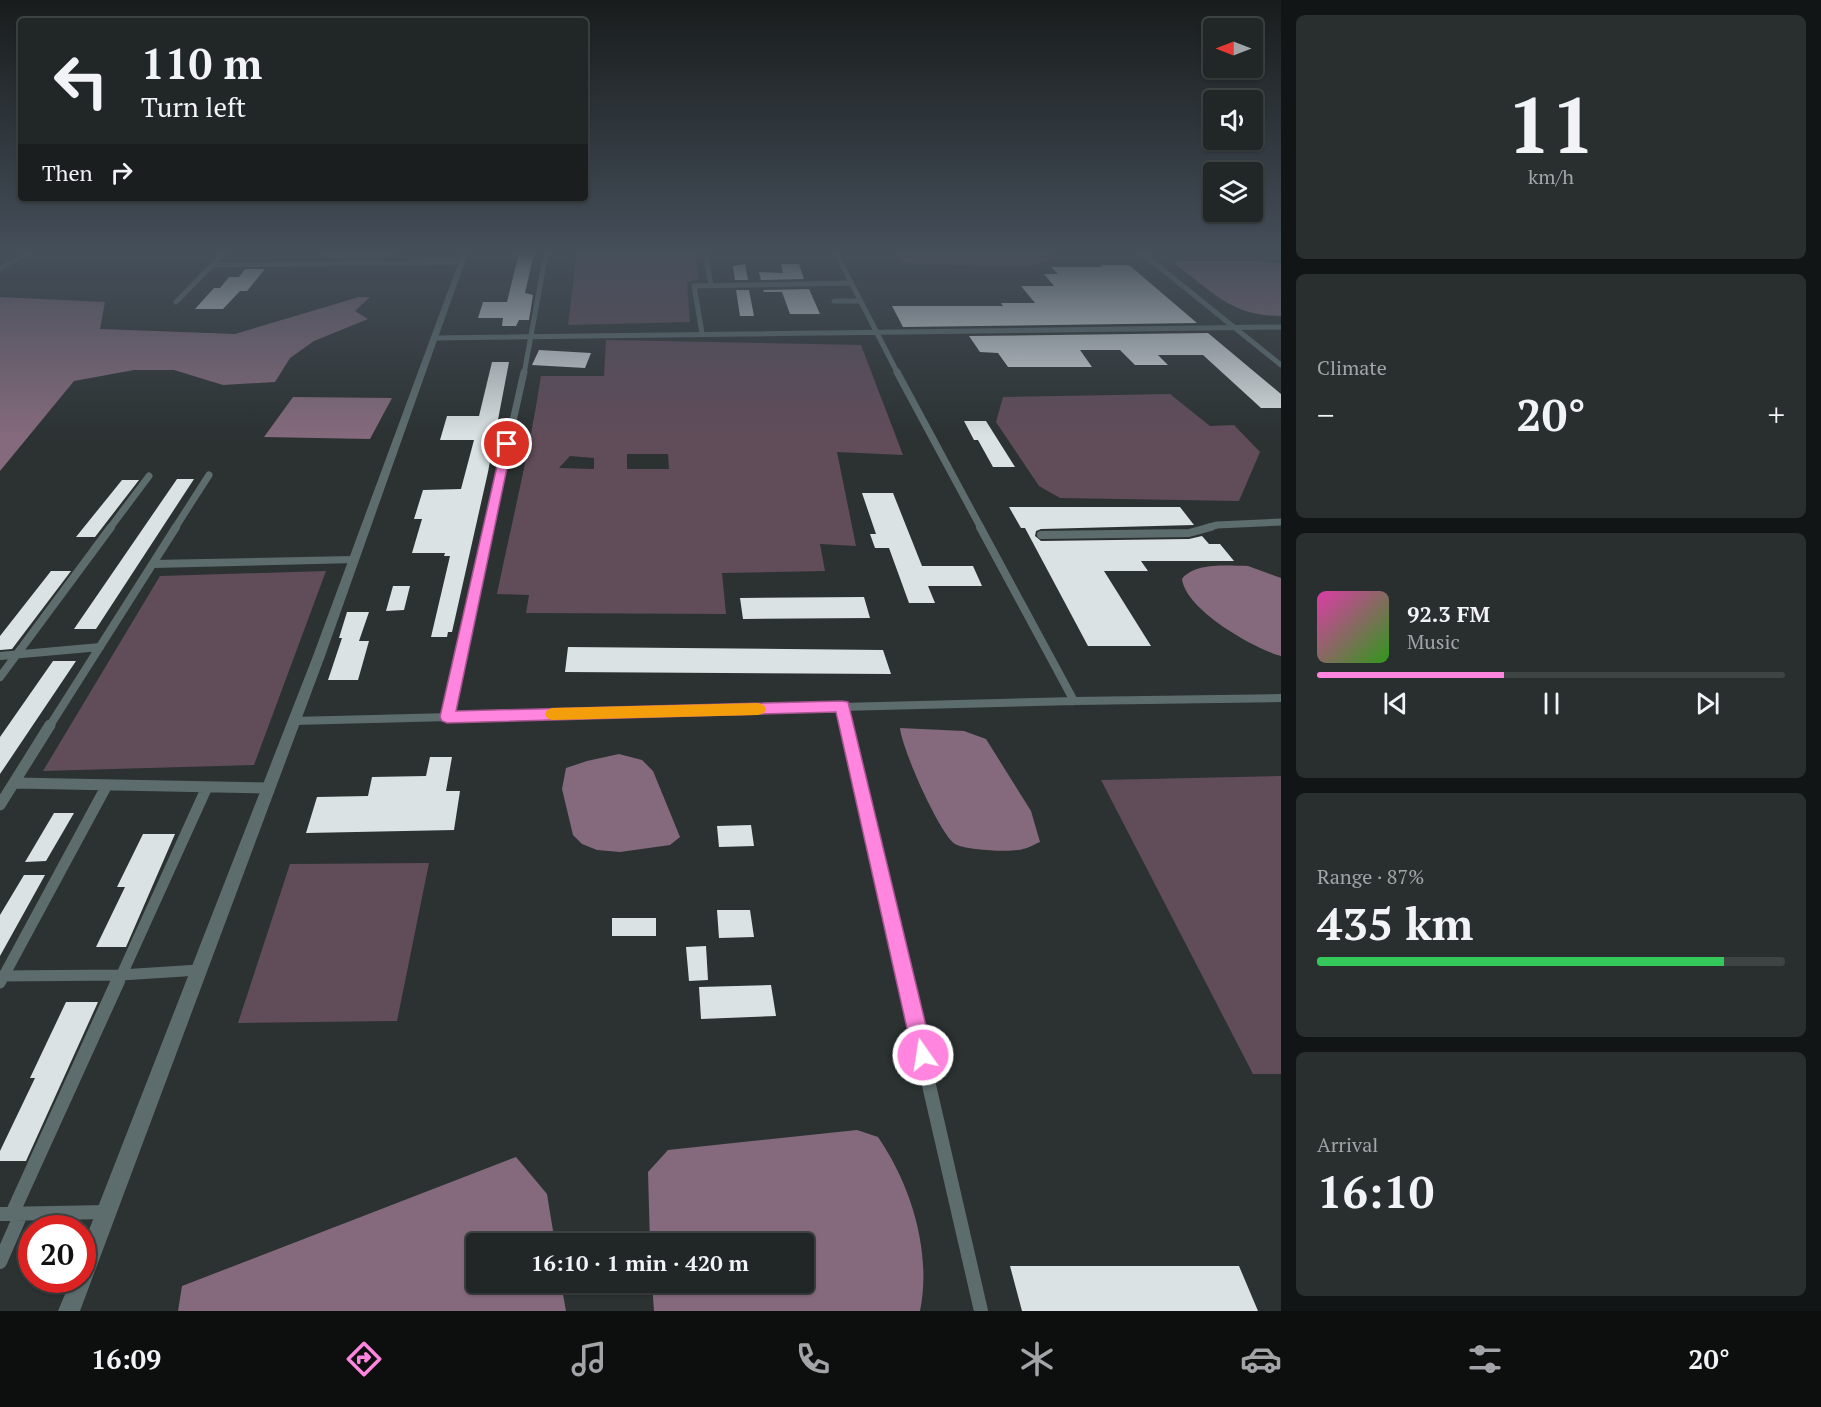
<!DOCTYPE html>
<html lang="en">
<head>
<meta charset="utf-8">
<style>
  body { margin:0; font-family:"PT Serif",serif; background:#292e2e; color:#f1f3f6; height:100vh; display:flex; flex-direction:column; font-size:22px; white-space:nowrap }
  * { box-sizing:border-box; margin:0 }
  p { font-size:20px; color:#a2a5a7 }
  .icon { flex:none; width:33px; height:33px; fill:none; stroke:currentColor; stroke-width:2; stroke-linecap:round; stroke-linejoin:round }
  .map { position:relative; flex:1; overflow:hidden }
  .side { display:flex; flex-direction:column; gap:15px; padding:15px; background:#121515; width:540px }
  .side>* { flex:none }
  .hud { position:absolute; left:18px; top:18px; width:570px; height:183px; border-radius:6px; box-shadow:0 2px 4px #0004,0 0 0 2px #3e4343; background:#212626; color:#f1f3f6; overflow:hidden }
  .needle { width:39px; rotate:270deg }
  .fabs { position:absolute; left:1203px; top:18px; display:grid; gap:12px }
  .fabs a { display:grid; place-items:center; width:60px; height:60px; border-radius:6px; background:#212626; box-shadow:0 2px 4px #0004,0 0 0 2px #3e4343; font-size:30px }
  .speed { position:absolute; left:18px; top:1215px; display:flex; gap:12px; font-size:30px; font-weight:700; text-align:center }
  .speed>* { display:grid; place-content:center; width:78px; height:78px; border-radius:50%; background:#212626; box-shadow:0 2px 4px #0004,0 0 0 2px #3e4343; line-height:1 }
  .speed .limit { border:9px solid #d22; background:#fff; color:#111 }
  .pin { position:absolute; display:grid; place-items:center; width:51px; height:51px; color:#fff; margin:-26px; border:3px solid #fff; border-radius:50%; box-shadow:0 2px 6px #0007 }
  .me { position:absolute; width:66px; margin:-33px; rotate:347deg; stroke-linejoin:round; filter:drop-shadow(0 0 4px #0008) }
  .turn { display:flex; align-items:center; gap:21px; height:126px; padding:0 24px; font-size:27px }
  .turn .icon { width:78px; height:78px; stroke-width:2.5 }
  .turn b { display:block; font-size:42px; line-height:51px }
  .then { display:flex; align-items:center; height:57px; padding:0 24px; background:#0003; gap:12px; font-size:22px }
  .big { font-size:45px; font-weight:700; line-height:1.1 }
  .side .widget { flex:1; display:flex; flex-direction:column; justify-content:center; gap:9px; min-width:0; padding:0 21px; border-radius:9px; background:#292e2e }
  .side .dial { align-items:center; gap:0 }
  .dial b { font-size:78px; line-height:1 }
  .song { display:flex; align-items:center; gap:18px }
  .cover { width:72px; height:72px; border-radius:9px; background:linear-gradient(135deg,hsl(320 70% 55%),hsl(110 70% 35%)) }
  .played { height:6px; border-radius:3px; background:linear-gradient(90deg,#ff85df 40%,#3e4343 40%) }
  .keys { display:flex; justify-content:space-around; direction:ltr }
  .heat { display:flex; justify-content:space-between; align-items:center; font-size:33px; direction:ltr }
  .charge { height:9px; border-radius:4px; background:linear-gradient(90deg,#34c759 87%,#3e4343 0) }
  .trip { position:absolute; left:466px; top:1233px; width:348px; height:60px; border-radius:6px; background:#212626; box-shadow:0 2px 4px #0004,0 0 0 2px #3e4343; font-weight:700; line-height:60px; text-align:center }
  .tab-bar { display:flex; height:96px; justify-content:space-around; align-items:center; background:#0d0f0f; color:#a2a5a7 }
  .tab-bar .icon { width:42px; height:42px }
  .tab-bar .on { color:#ff85df }
  .tab-bar b { font-size:27px; color:#f1f3f6 }
  main { display:flex; flex:1; min-height:0 }
  .map>svg:first-child { display:block }
  .green { fill:#614c5a; fill-rule:evenodd }
  .water { fill:#846a7c }
  .building { fill:#dae2e3 }
  .lines { fill:none; stroke-linecap:round; stroke-linejoin:round }
  .service-far4 { stroke:#5d6d6e; stroke-width:5 }
  .service-far3 { stroke:#5d6d6e; stroke-width:7 }
  .service-far2 { stroke:#5d6d6e; stroke-width:8 }
  .service-far1 { stroke:#5d6d6e; stroke-width:11 }
  .service { stroke:#5d6d6e; stroke-width:14 }
  .minor { fill:#5d6d6e; fill-rule:evenodd }
  .tertiary { fill:#5d6d6e; fill-rule:evenodd }
  .route { fill:#ff85df; stroke:#a65691; stroke-width:1.5 }
  .slow { fill:#f59e0b }
</style>
</head>
<body>
<main>
<div class="map">
<svg width="1281" height="1311" viewBox="0 0 1281 1311">
  <rect width="100%" height="100%" fill="#2c3232"/>
  <path class="green" d="M577,253h117l5,26 -12,3 3,40 -122,3z
    M895,253h153l6,5 -26,9 -127,-4z
    M606,340l255,5 42,110 -66,-3 19,94 -36,-2 5,27 -103,2 4,41 -200,-1 3,-18 -32,-1c15,-73 33,-145 44,-218h63zM668,454l1,15h-42v-15zM570,456l24,2v11l-35,-1z
    M1170,394l40,32 24,-1 26,27 -21,49 -179,-3 -21,-12 -43,-64 7,-25z
    M326,571l-72,194 -211,6 117,-195z
    M1281,776v298h-28l-152,-294z
    M429,863l-32,158 -159,2 52,-159z"/>
  <path class="water" d="M321,253h75l-13,5h-55l-8,-3z
    M1177,261h78l26,3v52c-50,0 -68,-24 -106,-52z
    M0,297l105,5 -5,27 135,5 124,-37h11l-15,14 13,8 -54,22 -24,17 -15,24 -52,3 -49,-15h-40l-60,11 -74,90z
    M293,397l99,1 -22,41 -106,-2z
    M1248,566l33,12v78c-28,-8 -95,-46 -99,-77 13,-17 46,-13 66,-13z
    M900,728l64,3 22,8 45,72 9,31c-5,2 -11,6 -17,7 -11,4 -58,1 -68,-5 -16,-11 -53,-95 -55,-116z
    M619,754l23,6 11,11 27,66 -10,8 -50,7 -23,-2 -15,-6 -9,-9 -11,-46 4,-21 21,-7z
    M857,1130l21,7c33,48 54,115 42,174h-266l-2,-28 152,-1v-38l-154,-1 -2,-71 20,-22z
    M516,1157l31,37 8,49 -78,1v38l84,1 5,28h-388l4,-25z"/>
  <path class="building" d="M519,253h15l-9,40 8,2 -4,25h-10l-3,6h-14l1,-8h-25l5,-16h24z
    M745,264l3,16h-13l-2,-14z
    M781,264h18l5,15 -43,1 -2,-8 24,1z
    M1101,265h28l68,58 -294,4 -11,-21h111l-2,-3h34l-14,-17h33l-10,-12h14l-7,-7h52z
    M245,269h20l-18,22h-7l-17,18h-28l19,-21h6l9,-11h10z
    M809,289l11,25h-30l-8,-22h-18l-1,-2z
    M736,290h13l5,26h-14z
    M1208,333l73,61v14h-20l-58,-53h-45l10,10h-33l-15,-15h-40l12,17h-84l-10,-14 -18,-1 -11,-16z
    M539,350l52,3 -6,15 -53,-3z
    M492,362h17l-21,110 -36,160h-4l-1,5h-16l19,-81h-6l1,-3h-33l10,-34h-8l9,-29 38,-1 13,-49h-34l7,-24h32z
    M964,421h22l29,46h-22l-15,-27h-4z
    M177,479h17l-98,150h-22z
    M122,480h17l-44,57h-19z
    M862,493h31l29,73h51l9,20h-54l7,17h-26l-20,-55h-14l-5,-14h6z
    M1009,507h171l14,18 -153,4 -5,2 -1,5 6,5 148,-2 13,-3 7,8h11l14,17h-93l7,10h-44l47,75h-63l-63,-118h-4z
    M51,571h20l-59,78 -12,1v-14z
    M393,586h17l-6,24 -18,1z
    M864,597l6,21 -127,1 -3,-21z
    M347,612h22l-10,29h10l-11,39h-30l14,-42h-3z
    M568,647l315,3 8,24 -326,-2z
    M53,661h23l-76,113v-37z
    M430,757h22l-6,34h14l-6,39 -148,3 11,-36 51,-1 4,-19 54,-1z
    M54,813h20l-28,48 -21,1z
    M751,825l3,21 -35,1 -2,-21z
    M143,834h32l-49,113h-30l29,-60h-8z
    M24,875h21l-45,81v-41z
    M717,910h33l4,27 -35,1z
    M612,918h44v18h-44z
    M706,946l2,34 -19,1 -3,-34z
    M771,985l5,31 -75,3 -2,-32z
    M66,1002h32l-72,159h-26v-10l35,-73h-5z
    M1010,1266h229l19,45h-236z"/>
  <g class="lines">
    <path class="service-far4" d="M705,253l6,32
      M836,253l62,121
      M1142,253l139,112
      M213,265l249,-3
      M834,301h26
      M176,302l48,-49
      M702,333l-8,-47 157,-3
      M434,338l847,-11
      M524,374l22,-121"/>
    <path class="service-far3" d="M897,372l84,156
      M110,528l39,-52
      M175,528l34,-53
      M489,528l35,-156
      M1206,528l11,-3 64,-3"/>
    <path class="service-far2" d="M980,527l94,174
      M1041,535l148,-2 22,-6
      M0,656l100,-9
      M0,677l111,-150
      M842,706l5,21
      M447,717l42,-190
      M294,721l780,-20 207,-3
      M49,727l127,-200"/>
    <path class="service-far1" d="M846,725l60,258
      M15,783l254,5
      M0,805l50,-80
      M0,976l121,-1 78,-5
      M0,983l107,-198
      M118,983l89,-196"/>
    <path class="service" d="M905,981l76,330
      M0,1214l107,-2
      M12,1214l106,-233
      M0,1262l21,-48"/>
    <path class="minor" d="M24,253h8l-32,18v-5z
      M353,556l4,1 1,3 -1,3 -204,5 -5,-4 5,-4z"/>
    <path class="tertiary" d="M462,253h6l-143,403 -245,655h-22l13,-31h11v-32l231,-592z"/>
  </g>
  <linearGradient id="sky" x2="0" y2="1"><stop stop-color="#181c1c"/><stop offset="0.58" stop-color="#454f5a"/><stop offset="1" stop-color="#454f5a" stop-opacity="0"/></linearGradient>
  <rect width="1281" height="437" fill="url(#sky)"/>
  <path class="route" d="M507,441l5,3 -56,267 386,-10 6,1 85,353 -3,7 -7,3 -8,-3 -2,-7 -77,-343 -389,11 -5,-2 -2,-4 62,-273z"/>
  <path class="slow" d="M758,703l6,2 2,4 -2,4 -6,2 -206,5 -5,-2 -2,-4 2,-4 5,-2z"/>
</svg>
<div class="fabs">
<a><svg class="needle" viewBox="-14 -14 28 28"><path d="M0-13l5 13h-10z" fill="#e53935"/><path d="M0 13l5-13h-10z" fill="#a2a5a7"/></svg></a>
<a><svg class="icon" aria-label="sound" viewBox="0 0 24 24"><path d="M4 9h4l5-4v14l-5-4H4zM17 9q2 3 0 6"/></svg></a>
<a><svg class="icon" aria-label="layers" viewBox="0 0 24 24"><path d="M12 4l9 5-9 5-9-5zM3 14l9 5 9-5"/></svg></a>
</div>
<div class="speed"><div class="limit">20</div></div>
<div class="pin" style="left:507px;top:444px;background:#d93025"><svg class="icon" aria-label="arrive" viewBox="0 0 24 24"><path d="M6 21V4h12l-3 4 3 4H6"/></svg></div>
<svg class="me" style="left:923px;top:1055px" viewBox="-20 -20 40 40"><circle r="17" fill="#ff85df" stroke="#fff" stroke-width="3"/><path d="M0-11L8 9 0 5-8 9z" fill="#fff"/></svg>
<div class="trip">16:10 · 1 min · 420 m</div>
<div class="hud">
<div class="turn"><svg class="icon" aria-label="left" viewBox="0 0 24 24"><path d="M17 20v-9H6M10 6l-5 5 5 5"/></svg><div><b>110 m</b>Turn left</div></div>
<div class="then">Then<svg class="icon" aria-label="right" viewBox="0 0 24 24"><path d="M7 20v-9h11M14 6l5 5-5 5"/></svg></div>
</div>
</div>
<section class="side">
<div class="widget dial"><b>11</b><p>km/h</p></div>
<div class="widget"><p>Climate</p>
<div class="heat"><a>−</a><b class="big">20°</b><a>+</a></div>
</div>
<div class="widget">
<div class="song"><i class="cover"></i><div><b>92.3 FM</b><p>Music</p></div></div>
<div class="played"></div>
<div class="keys"><svg class="icon" aria-label="previous" viewBox="0 0 24 24"><path d="M18 5L8 12l10 7zM5 5v14"/></svg><svg class="icon" aria-label="pause" viewBox="0 0 24 24"><path d="M8 5v14M16 5v14"/></svg><svg class="icon" aria-label="next" viewBox="0 0 24 24"><path d="M6 5l10 7-10 7zM19 5v14"/></svg></div>
</div>
<div class="widget"><p>Range · 87%</p><b class="big">435 km</b><div class="charge"></div></div>
<div class="widget"><p>Arrival</p><b class="big">16:10</b></div>
</section>
</main>
<nav class="tab-bar">
<b>16:09</b>
<svg class="icon on" aria-label="directions" viewBox="0 0 24 24"><path d="M12 3l9 9-9 9-9-9zM9 14v-3h6M13 9l2 2-2 2"/></svg>
<svg class="icon" aria-label="music" viewBox="0 0 24 24"><path d="M9 18V5l10-2v13"/><circle cx="6" cy="18" r="3"/><circle cx="16" cy="16" r="3"/></svg>
<svg class="icon" aria-label="phone" viewBox="0 0 24 24"><path d="M5 4h4l2 5-3 2q2 4 5 5l2-3 5 2v4C11 20 4 13 5 4z"/></svg>
<svg class="icon" aria-label="climate" viewBox="0 0 24 24"><path d="M12 3v18M4 7l16 10M4 17L20 7"/></svg>
<svg class="icon" aria-label="car" viewBox="0 0 24 24"><path d="M5 17H2v-5l4-1 3-4h7l3 4 3 1v5h-3M9 17h6M6 11h13"/><circle cx="7" cy="17" r="2"/><circle cx="17" cy="17" r="2"/></svg>
<svg class="icon" aria-label="filters" viewBox="0 0 24 24"><path d="M4 7h16M4 17h16"/><circle cx="9" cy="7" r="2"/><circle cx="15" cy="17" r="2"/></svg>
<b>20°</b>
</nav>
</body>
</html>
